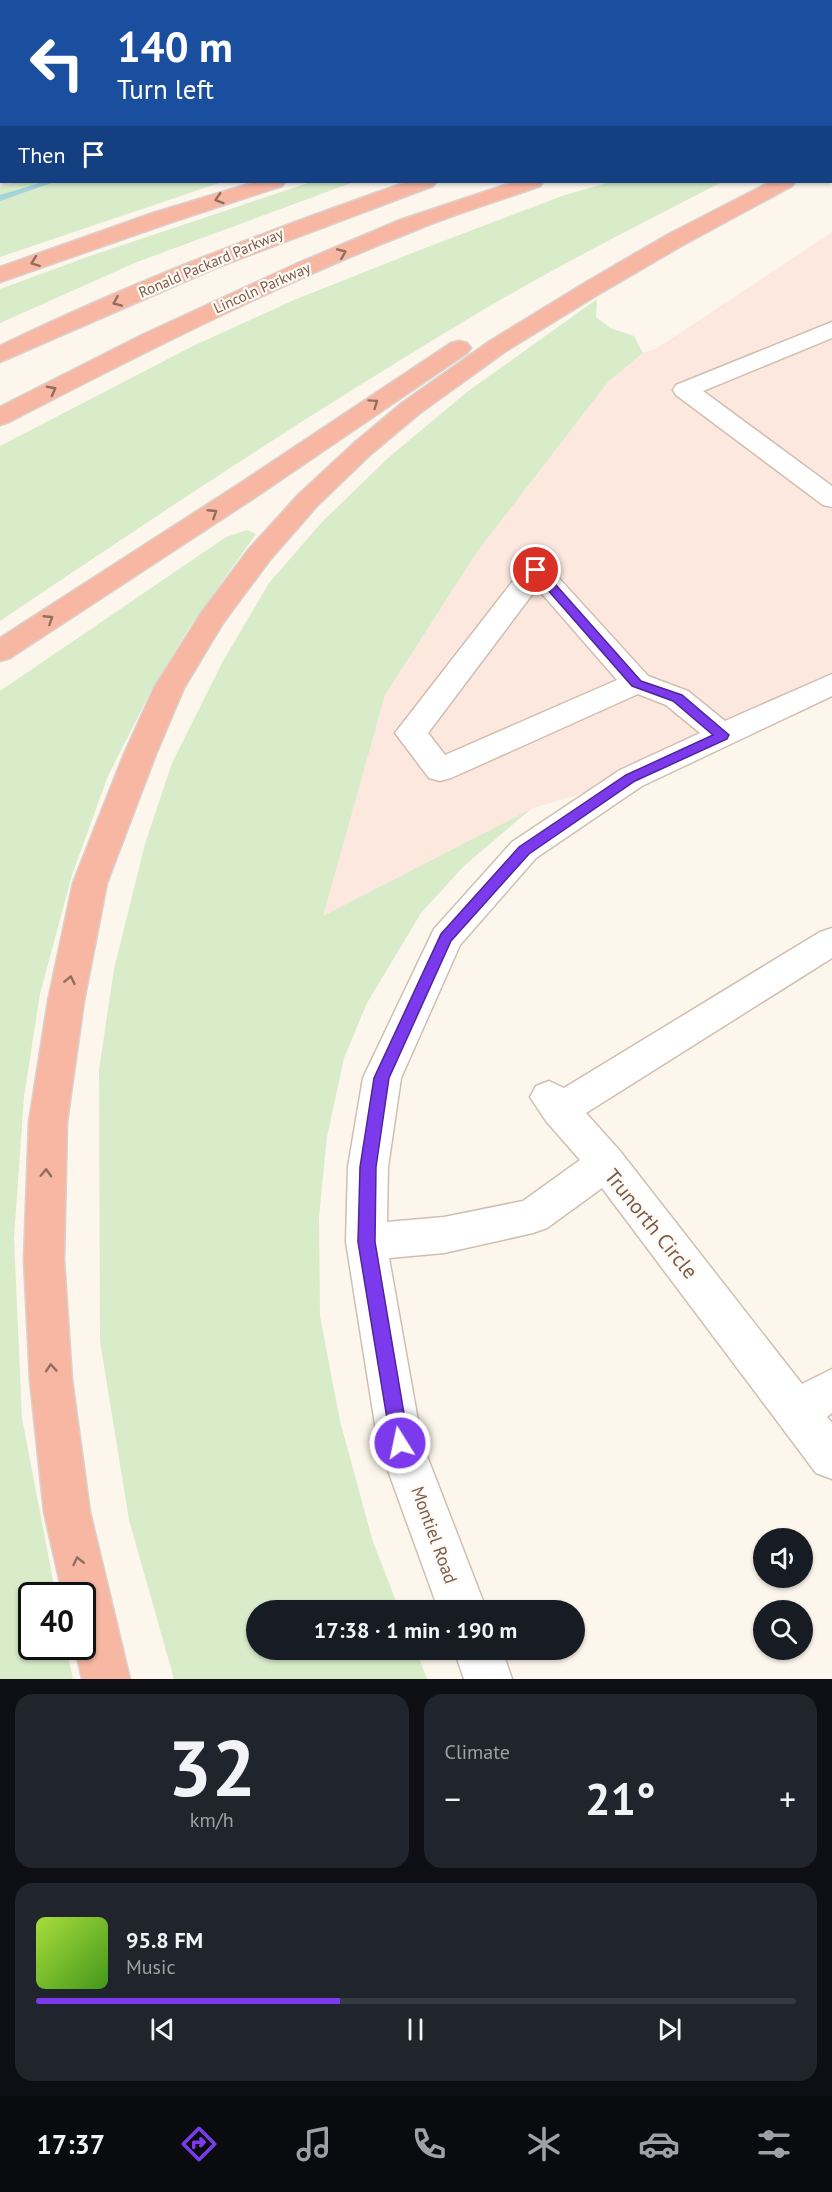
<!DOCTYPE html>
<html lang="en">
<head>
<meta charset="utf-8">
<style>
  body { margin:0; font-family:"PT Sans",sans-serif; background:#20242c; color:#f1f3f6; height:100vh; display:flex; flex-direction:column; font-size:22px; white-space:nowrap }
  * { box-sizing:border-box; margin:0 }
  p { font-size:20px; color:#9ea1a6 }
  .icon { flex:none; width:33px; height:33px; fill:none; stroke:currentColor; stroke-width:2; stroke-linecap:round; stroke-linejoin:round }
  .map { position:relative; height:1679px; overflow:hidden }
  .side { display:flex; flex-direction:column; gap:15px; padding:15px; background:#0d0f14; flex:1 }
  .side>* { flex:none }
  .hud { position:absolute; left:0px; top:0px; width:832px; height:183px; box-shadow:0 2px 4px #0004; background:#1a4fa0; color:#fff; overflow:hidden }
  .controls { position:absolute; left:753px; top:1528px; display:grid; gap:12px }
  .controls a { display:grid; place-items:center; width:60px; height:60px; border-radius:50%; background:#171b24; box-shadow:0 2px 4px #0004; font-size:30px }
  .speed { position:absolute; left:18px; top:1582px; display:flex; gap:12px; font-size:30px; font-weight:700; text-align:center }
  .speed>* { display:grid; place-content:center; width:78px; height:78px; border-radius:50%; background:#171b24; box-shadow:0 2px 4px #0004; line-height:1 }
  .speed .limit { border:3px solid #111; border-radius:9px; background:#fff; color:#111 }
  .pin { position:absolute; display:grid; place-items:center; width:51px; height:51px; color:#fff; margin:-26px; border:3px solid #fff; border-radius:50%; box-shadow:0 2px 6px #0007 }
  .me { position:absolute; width:66px; margin:-33px; rotate:350deg; stroke-linejoin:round; filter:drop-shadow(0 0 4px #0008) }
  .turn { display:flex; align-items:center; gap:21px; height:126px; padding:0 18px; font-size:27px }
  .turn .icon { width:78px; height:78px; stroke-width:2.5 }
  .turn b { display:block; font-size:42px; line-height:51px }
  .then { display:flex; align-items:center; height:57px; padding:0 18px; background:#0003; gap:12px; font-size:22px }
  .big { font-size:45px; font-weight:700; line-height:1.1 }
  .side .card { flex:1; display:flex; flex-direction:column; justify-content:center; gap:9px; min-width:0; padding:0 21px; border-radius:18px; background:#20242c }
  .side .dial { align-items:center; gap:0 }
  .dial b { font-size:78px; line-height:1 }
  .song { display:flex; align-items:center; gap:18px }
  .cover { width:72px; height:72px; border-radius:9px; background:linear-gradient(135deg,hsl(80 70% 55%),hsl(100 70% 35%)) }
  .played { height:6px; border-radius:3px; background:linear-gradient(90deg,#7c3aed 40%,#363941 40%) }
  .keys { display:flex; justify-content:space-around; direction:ltr }
  .heat { display:flex; justify-content:space-between; align-items:center; font-size:33px; direction:ltr }
  .side .tiles { flex:1; display:grid; gap:15px; grid-template-columns:1fr 1fr }
  .card:last-child { grid-column:span 2 }
  .trip { position:absolute; left:246px; top:1600px; width:339px; height:60px; border-radius:30px; background:#171b24; box-shadow:0 2px 4px #0004; font-weight:700; line-height:60px; text-align:center }
  .dock { display:flex; height:96px; justify-content:space-around; align-items:center; background:#090b0e; color:#9ea1a6 }
  .dock .icon { width:42px; height:42px }
  .dock .current { color:#7c3aed }
  .dock b { font-size:27px; color:#f1f3f6 }
  .map>svg:first-child { display:block }
  .commercial { fill:#fde8e0 }
  .industrial { fill:#efe9e4 }
  .green { fill:#d8ecc9 }
  .lines { fill:none; stroke-linecap:round; stroke-linejoin:round }
  .stream { fill:#a5d3da; fill-rule:evenodd }
  .minor-casing { stroke:#d1beb0; stroke-width:3 }
  .highway-casing { stroke:#dad1cd; stroke-width:3 }
  .minor { fill:#fff; fill-rule:evenodd }
  .highway { fill:#f7b7a3; fill-rule:evenodd }
  .wall { fill:#d1b7a8 }
  .shaded-wall { fill:#aa9588 }
  .building { fill:#f3d5c3; stroke:#aa9588; stroke-width:1.5 }
  .oneway { stroke:#936e5e }
  .route { fill:#7c3aed; stroke:#51269a; stroke-width:1.5 }
  .labels { text-anchor:middle; stroke-width:4.5; stroke-linejoin:round; paint-order:stroke }
  .far-street-label { font-size:15px; fill:#7a5c4d; stroke:#fffaf3 }
  .street-label { font-size:18px; fill:#7a5c4d; stroke:#fffaf3 }
  .near-street-label { font-size:21px; fill:#7a5c4d; stroke:#fffaf3 }
</style>
</head>
<body>
<div class="map">
<svg width="832" height="1679" viewBox="0 0 832 1679">
  <rect width="100%" height="100%" fill="#fdf6ec"/>
  <path class="commercial" d="M832,232v452l-201,94 -100,31 -209,108 63,-222 92,-143 131,-170 35,-29 14,-5z"/>
  <path class="industrial" d="M0,0h795l-793,2v180h15l-17,5z"/>
  <path class="green" d="M17,182h205l-222,75v-70z
    M311,182h43l-217,80 -137,61v-34l87,-32z
    M610,182h112c-82,42 -165,84 -244,131 -163,97 -321,202 -478,308v-175l193,-100 101,-46 131,-52 137,-52z
    M597,299l-1,18 14,11 24,8 9,17 -35,29 -131,170 -92,143 -62,221 208,-107 -67,57 -43,47 -54,90 -23,55 -17,79 -8,80 1,99 20,105 33,121 27,69h-144v39h160l11,29h-253l-45,-159 -29,-179 -1,-271 15,-101 31,-125 27,-81 51,-102 46,-78 53,-61 66,-64 79,-66z
    M247,530l9,4 -67,94 -38,63 -43,85 -36,99 -32,119 -16,103 -10,141 8,180 34,178h-24v51h34l7,32h-73v-988l226,-154z"/>
  <g class="lines">
    <path class="stream" d="M43,182h11l-54,19v-6z"/>
    <defs>
      <path id="minor" d="M118,0h18l1,2h-18z
        M832,322v16l-129,53 129,95v21l-9,-2 -147,-110 -3,-5 3,-5z
        M536,561l10,3 102,112 40,15 37,30 107,-47v22l-190,90 -106,72 -76,87 -59,133 -13,89 -1,55 57,-5 79,-16 57,-41 -34,-39 -16,-24 6,-11 13,-5 15,7 256,-156 12,-4v30l-246,155 34,38 182,233 30,-15v44l-5,4 5,6v56l-16,-6 -214,-285 -55,40 -14,5 -89,20 -55,5 33,185 65,168h-48l-61,-168 -32,-201 2,-75 15,-89 71,-149 78,-87 108,-72 80,-37 -34,-28 -28,-11 -187,84 -11,3 -11,-3 -34,-45 131,-169zM537,588l80,92 -172,75 -17,-22z
        M454,1650h48l10,29h-48z"/>
      <path id="highway" d="M831,51h1v12h-1z
        M831,86h1v12h-1z
        M831,146h1v12h-1z
        M255,182h30l-3,4 -113,37 -169,59v-15l153,-54z
        M407,182h29l-3,4 -215,81 -218,95v-16c132,-64 269,-116 407,-164z
        M514,182h29l-3,4c-41,15 -83,27 -124,44 -140,55 -274,123 -407,192l-9,3v-18l142,-72 154,-71 104,-44z
        M770,182h25l-3,4 -109,59 -84,49 -93,57 -86,62 -49,41 -54,52 -48,55 -46,62 -39,65 -28,66 -49,129 -23,118 -17,121 -3,138 8,120 18,132 40,167h-48l-7,-32h7v-51h-19l-19,-84 -14,-132 -6,-120 5,-138 19,-121 25,-118 51,-129 30,-66 47,-75 48,-64 50,-55 54,-50 49,-41 88,-62 93,-57 84,-49z
        M459,341l8,2 4,5 -4,5 -210,143 -247,162 -10,3v-23l239,-154 212,-141z"/>
    </defs>
    <use href="#minor" class="minor-casing"/>
    <use href="#highway" class="highway-casing"/>
    <use href="#minor" class="minor"/>
    <use href="#highway" class="highway"/>
  </g>
  <path class="wall" d="M141,0h137v2h-135z
    M312,0h42l2,2h-42z
    M475,0h317v2h-317z"/>
  <path class="shaded-wall" d="M229,0h49v2h-56z
    M616,0h36v2h-36z
    M716,0h76v2h-83z
    M0,97h2v21h-2z"/>
  <path class="building" d="M161,0h68l-7,2h-59z
    M320,0h34l2,2h-34z
    M491,0h108l2,2h-108z
    M651,0h65l-7,2h-65z
    M0,47h2v50h-2z"/>
  <defs><path id="oneway-chevron" d="M-2-3.5L2.5 0L-2 3.5" fill="none" stroke-width="1.6" stroke-linecap="round" stroke-linejoin="round" transform="scale(1.5)"/></defs>
  <g class="oneway">
    <use href="#oneway-chevron" transform="translate(219 199) rotate(162)"/>
    <use href="#oneway-chevron" transform="translate(342 253) rotate(-23)"/>
    <use href="#oneway-chevron" transform="translate(35 262) rotate(160)"/>
    <use href="#oneway-chevron" transform="translate(117 302) rotate(157)"/>
    <use href="#oneway-chevron" transform="translate(52 390) rotate(-28)"/>
    <use href="#oneway-chevron" transform="translate(374 403) rotate(-35)"/>
    <use href="#oneway-chevron" transform="translate(213 513) rotate(-33)"/>
    <use href="#oneway-chevron" transform="translate(49 619) rotate(-33)"/>
    <use href="#oneway-chevron" transform="translate(70 980) rotate(-78)"/>
    <use href="#oneway-chevron" transform="translate(46 1173) rotate(-88)"/>
    <use href="#oneway-chevron" transform="translate(51 1368) rotate(-94)"/>
    <use href="#oneway-chevron" transform="translate(78 1561) rotate(-103)"/>
  </g>
  <path class="route" d="M536,566l4,1 101,114 41,14 47,40 -2,4 -92,42 -106,73 -78,87 -62,137 -13,89 -1,75 34,201 -2,6 -7,3 -6,-3 -3,-6 -33,-201 2,-75 14,-89 67,-144 78,-87 107,-72 87,-40 -40,-34 -41,-15 -100,-114 -2,-2z"/>
  <g class="labels">
    <g class="far-street-label">
      <text transform="translate(211 263) rotate(-23)" y="5">Ronald Packard Parkway</text>
      <text transform="translate(262 288) rotate(-24)" y="5">Lincoln Parkway</text>
    </g>
    <g class="street-label">
      <text transform="translate(434 1535) rotate(70)" y="6">Montiel Road</text>
    </g>
    <g class="near-street-label">
      <text transform="translate(651 1224) rotate(51)" y="7">Trunorth Circle</text>
    </g>
  </g>
</svg>
<div class="controls">
<a><svg class="icon" aria-label="sound" viewBox="0 0 24 24"><path d="M4 9h4l5-4v14l-5-4H4zM17 9q2 3 0 6"/></svg></a>
<a><svg class="icon" aria-label="search" viewBox="0 0 24 24"><circle cx="10" cy="10" r="6"/><path d="M15 15l6 6"/></svg></a>
</div>
<div class="speed"><div class="limit">40</div></div>
<div class="pin" style="left:536px;top:570px;background:#d93025"><svg class="icon" aria-label="arrive" viewBox="0 0 24 24"><path d="M6 21V4h12l-3 4 3 4H6"/></svg></div>
<svg class="me" style="left:400px;top:1443px" viewBox="-20 -20 40 40"><circle r="17" fill="#7c3aed" stroke="#fff" stroke-width="3"/><path d="M0-11L8 9 0 5-8 9z" fill="#fff"/></svg>
<div class="trip">17:38 · 1 min · 190 m</div>
<div class="hud">
<div class="turn"><svg class="icon" aria-label="left" viewBox="0 0 24 24"><path d="M17 20v-9H6M10 6l-5 5 5 5"/></svg><div><b>140 m</b>Turn left</div></div>
<div class="then">Then<svg class="icon" aria-label="arrive" viewBox="0 0 24 24"><path d="M6 21V4h12l-3 4 3 4H6"/></svg></div>
</div>
</div>
<section class="side">
<div class="tiles">
<div class="card dial"><b>32</b><p>km/h</p></div>
<div class="card"><p>Climate</p>
<div class="heat"><a>−</a><b class="big">21°</b><a>+</a></div>
</div>
<div class="card">
<div class="song"><i class="cover"></i><div><b>95.8 FM</b><p>Music</p></div></div>
<div class="played"></div>
<div class="keys"><svg class="icon" aria-label="previous" viewBox="0 0 24 24"><path d="M18 5L8 12l10 7zM5 5v14"/></svg><svg class="icon" aria-label="pause" viewBox="0 0 24 24"><path d="M8 5v14M16 5v14"/></svg><svg class="icon" aria-label="next" viewBox="0 0 24 24"><path d="M6 5l10 7-10 7zM19 5v14"/></svg></div>
</div>
</div>
</section>
<nav class="dock">
<b>17:37</b>
<svg class="icon current" aria-label="directions" viewBox="0 0 24 24"><path d="M12 3l9 9-9 9-9-9zM9 14v-3h6M13 9l2 2-2 2"/></svg>
<svg class="icon" aria-label="music" viewBox="0 0 24 24"><path d="M9 18V5l10-2v13"/><circle cx="6" cy="18" r="3"/><circle cx="16" cy="16" r="3"/></svg>
<svg class="icon" aria-label="phone" viewBox="0 0 24 24"><path d="M5 4h4l2 5-3 2q2 4 5 5l2-3 5 2v4C11 20 4 13 5 4z"/></svg>
<svg class="icon" aria-label="climate" viewBox="0 0 24 24"><path d="M12 3v18M4 7l16 10M4 17L20 7"/></svg>
<svg class="icon" aria-label="car" viewBox="0 0 24 24"><path d="M5 17H2v-5l4-1 3-4h7l3 4 3 1v5h-3M9 17h6M6 11h13"/><circle cx="7" cy="17" r="2"/><circle cx="17" cy="17" r="2"/></svg>
<svg class="icon" aria-label="filters" viewBox="0 0 24 24"><path d="M4 7h16M4 17h16"/><circle cx="9" cy="7" r="2"/><circle cx="15" cy="17" r="2"/></svg>
</nav>
</body>
</html>
